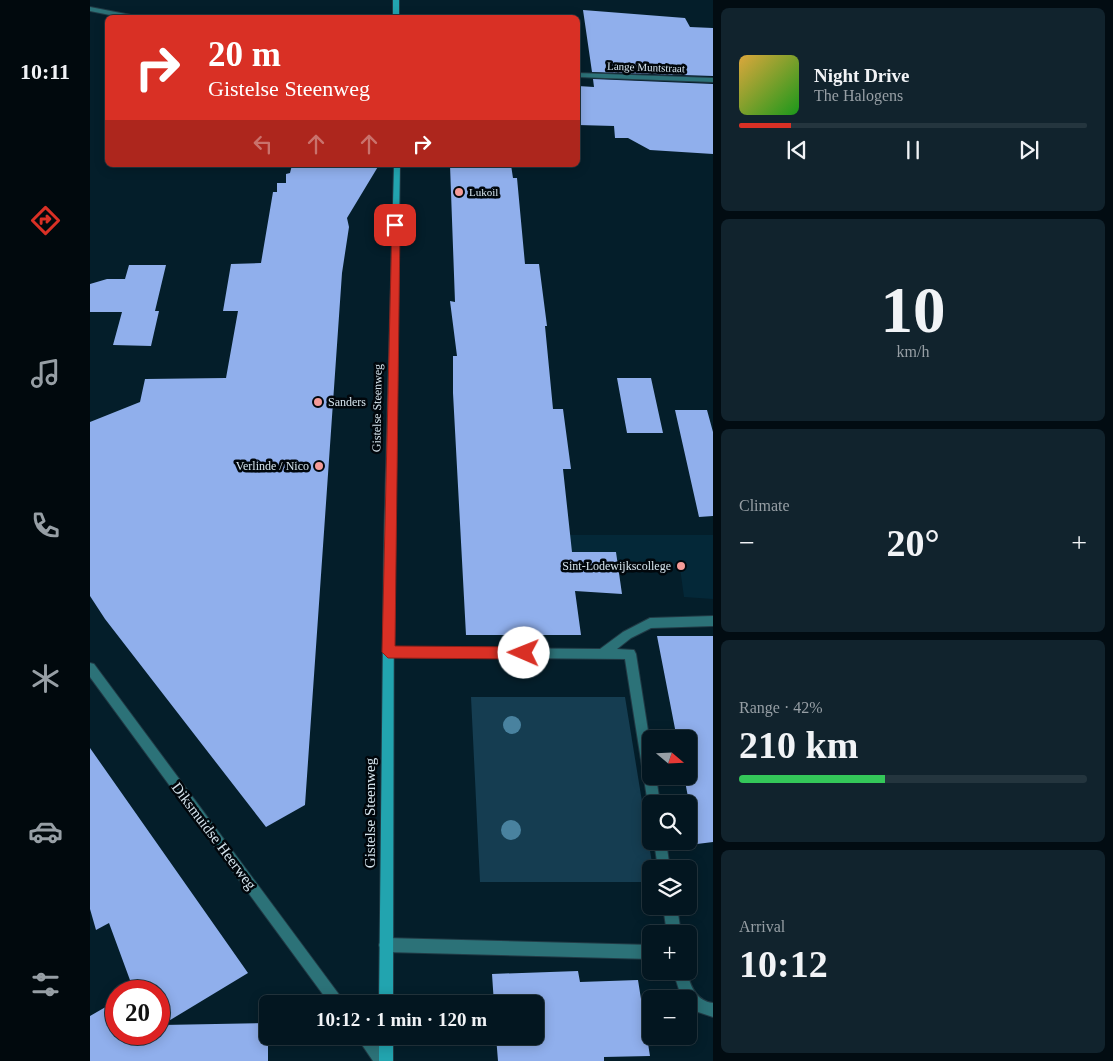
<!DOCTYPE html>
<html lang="en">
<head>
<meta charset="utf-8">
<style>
  body { margin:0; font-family:Georgia,serif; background:#11232d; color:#f1f3f6; height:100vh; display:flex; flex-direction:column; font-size:19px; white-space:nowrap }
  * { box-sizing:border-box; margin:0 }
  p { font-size:16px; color:#979fa5 }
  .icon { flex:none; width:28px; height:28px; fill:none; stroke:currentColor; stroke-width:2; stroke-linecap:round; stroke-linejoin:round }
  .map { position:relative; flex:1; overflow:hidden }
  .drawer { display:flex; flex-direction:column; gap:8px; padding:8px; background:#020c12; width:400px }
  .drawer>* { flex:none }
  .top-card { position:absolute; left:15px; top:15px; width:475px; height:152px; border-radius:8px; box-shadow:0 2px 12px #0003,0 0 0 1px #24353e; background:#d93025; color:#fff; overflow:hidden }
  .needle { width:32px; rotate:109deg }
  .buttons { position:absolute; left:552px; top:730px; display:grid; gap:10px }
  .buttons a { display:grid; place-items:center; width:55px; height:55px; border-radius:8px; background:#031620; box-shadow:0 2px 12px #0003,0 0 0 1px #24353e; font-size:25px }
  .speed { position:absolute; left:15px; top:980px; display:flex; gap:10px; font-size:25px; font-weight:700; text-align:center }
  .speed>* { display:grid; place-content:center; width:65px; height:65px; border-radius:50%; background:#031620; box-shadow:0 2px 12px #0003,0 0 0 1px #24353e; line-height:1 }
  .speed .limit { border:8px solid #d22; background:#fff; color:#111 }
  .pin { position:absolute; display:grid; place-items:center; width:42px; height:42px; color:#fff; margin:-21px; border-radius:10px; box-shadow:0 2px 8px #0006 }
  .me { position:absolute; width:55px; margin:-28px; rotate:271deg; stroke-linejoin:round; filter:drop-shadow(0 0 4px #0008) }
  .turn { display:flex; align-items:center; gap:18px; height:105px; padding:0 20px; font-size:22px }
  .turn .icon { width:65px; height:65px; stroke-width:2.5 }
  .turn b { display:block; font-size:35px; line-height:42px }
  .lanes { display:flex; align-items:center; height:48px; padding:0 20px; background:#0003; justify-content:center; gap:25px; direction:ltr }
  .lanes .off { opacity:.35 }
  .big { font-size:38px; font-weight:700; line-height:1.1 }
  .drawer .widget { flex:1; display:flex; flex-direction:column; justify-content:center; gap:8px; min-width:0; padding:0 18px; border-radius:8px; background:#11232d }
  .drawer .dial { align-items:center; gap:0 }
  .dial b { font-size:65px; line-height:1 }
  .song { display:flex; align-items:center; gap:15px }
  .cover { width:60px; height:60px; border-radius:8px; background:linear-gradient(135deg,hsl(40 70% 55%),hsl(120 70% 35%)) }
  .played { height:5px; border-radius:2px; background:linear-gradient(90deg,#d93025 15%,#24353e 15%) }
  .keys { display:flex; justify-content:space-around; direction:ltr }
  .heat { display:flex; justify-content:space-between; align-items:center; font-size:28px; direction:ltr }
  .charge { height:8px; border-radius:4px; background:linear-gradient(90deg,#34c759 42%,#24353e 0) }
  .trip { position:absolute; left:169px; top:995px; width:285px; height:50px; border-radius:8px; background:#031620; box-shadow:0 2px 12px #0003,0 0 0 1px #24353e; font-weight:700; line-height:50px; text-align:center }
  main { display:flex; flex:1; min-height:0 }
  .dock { display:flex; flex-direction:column; width:90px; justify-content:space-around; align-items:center; background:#01090d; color:#979fa5 }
  .dock .icon { width:35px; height:35px }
  .dock .current { color:#d93025 }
  .dock b { font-size:22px; color:#f1f3f6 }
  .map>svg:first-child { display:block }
  .built { fill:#042838 }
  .green { fill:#153d51 }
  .building { fill:#90afec }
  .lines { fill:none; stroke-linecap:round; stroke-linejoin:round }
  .lane-casing { stroke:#213a45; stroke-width:2 }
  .street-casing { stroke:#213a45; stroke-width:2 }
  .secondary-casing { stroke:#213a45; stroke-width:2 }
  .lane { fill:#2c7278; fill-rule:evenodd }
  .street { fill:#2c7278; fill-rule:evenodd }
  .secondary { fill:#22a4af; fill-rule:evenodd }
  .tree { fill:#49829f }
  .route { fill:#d93025; stroke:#8d1f18 }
  .poi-dot { fill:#f59b98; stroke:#01070c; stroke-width:2 }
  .labels { text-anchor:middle; stroke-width:5; stroke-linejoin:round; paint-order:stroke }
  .far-street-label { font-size:11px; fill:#d6e5ee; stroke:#01070c }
  .far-poi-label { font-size:11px; fill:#d6e5ee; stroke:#01070c; text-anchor:start }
  .poi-label { font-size:12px; fill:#d6e5ee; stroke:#01070c; text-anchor:end }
  .street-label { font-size:12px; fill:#d6e5ee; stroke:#01070c }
  .near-street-label { font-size:15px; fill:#d6e5ee; stroke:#01070c }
</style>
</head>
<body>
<main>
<nav class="dock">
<b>10:11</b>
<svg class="icon current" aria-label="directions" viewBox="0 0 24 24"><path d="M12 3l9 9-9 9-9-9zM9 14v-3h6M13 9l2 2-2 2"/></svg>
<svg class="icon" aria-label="music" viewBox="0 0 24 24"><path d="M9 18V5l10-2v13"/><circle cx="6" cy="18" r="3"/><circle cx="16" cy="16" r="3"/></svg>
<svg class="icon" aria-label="phone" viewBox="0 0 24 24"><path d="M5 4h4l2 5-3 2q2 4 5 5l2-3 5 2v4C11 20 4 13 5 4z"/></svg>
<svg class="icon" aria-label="climate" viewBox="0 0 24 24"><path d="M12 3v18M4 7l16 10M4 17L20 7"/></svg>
<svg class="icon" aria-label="car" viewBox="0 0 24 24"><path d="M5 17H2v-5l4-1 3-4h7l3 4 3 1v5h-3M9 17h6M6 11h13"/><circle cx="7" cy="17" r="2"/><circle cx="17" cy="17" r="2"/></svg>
<svg class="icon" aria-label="filters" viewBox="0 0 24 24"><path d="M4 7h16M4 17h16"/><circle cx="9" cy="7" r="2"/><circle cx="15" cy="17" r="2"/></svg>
</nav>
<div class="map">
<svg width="623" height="1061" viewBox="0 0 623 1061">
  <rect width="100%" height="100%" fill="#041e2a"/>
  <path class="built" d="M371,535h252v64l-29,-2 -4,-29 -62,-3 -2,-13h-154z"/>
  <path class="green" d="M381,697h154l28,172h-2v13h-171z"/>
  <path class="building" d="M493,10l102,8 5,9 23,1v48l-121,-4z
    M503,79l120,5v70l-63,-4 -22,-12h-13l-1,-12 -36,-1v-39l16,1z
    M202,165h87l-32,53 2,9 -7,46 -37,532 -39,22 -161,-208 -15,-23v-174l50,-20 5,-23 81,-1 12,-67h-15l8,-47 30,-1 12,-71h4v-9h9v-9l4,-1z
    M360,165h61l2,13h4l8,86h14l8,62h-2l8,83h10l8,60h-8l9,83h44l6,42 -47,-3 6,44h-115l-13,-242v-37h4l-7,-55 5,1z
    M39,265h37l-11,46h4l-8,35 -38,-1 9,-33h-32v-28l17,-5h18z
    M527,378h34l12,55h-36z
    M585,410h32l6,22v84l-14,1z
    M567,636h56v206l-16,2 -13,-68h5v-37h-12z
    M0,748l158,225 -86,52 106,-2v38h-178v-45l26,-15v33h43v-43h-25l-25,-68 -13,7 -6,-21z
    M488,971l2,11 58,-2 12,76 -46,1v4h-106l-2,-25h39v-32h-41l-2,-30z"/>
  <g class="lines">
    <defs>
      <path id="lane" d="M623,616v10l-62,2 -20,10 -14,11 17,1 2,4 15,96v26h5l4,28h-9v5l-3,-5 -23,-145 -236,-2 -4,-1 -2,-4 2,-4 4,-1 211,2 23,-17 27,-14z
        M564,841h12l4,28h-12z
        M573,906h14l4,28h-14z
        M296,938l265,7v14l-265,-7 -5,-2 -2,-5 2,-5z
        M583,971h14c3,15 9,30 26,32v14l-18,-6 -6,-4v-8h-6l-2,-3z"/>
      <path id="street" d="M0,7l46,9 2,2h-13l-35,-7z
        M488,73l135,5v4l-135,-5z
        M0,663l4,1 252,340h-16l-240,-327z
        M266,1036h16l17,25h-16z"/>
      <path id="secondary" d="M303,0h6v18h-6z
        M304,165h6l-6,380 -1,459h-14l5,-459z
        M289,1036h14v25h-14z"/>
    </defs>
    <use href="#lane" class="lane-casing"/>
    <use href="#street" class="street-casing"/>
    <use href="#secondary" class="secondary-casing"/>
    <use href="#lane" class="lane"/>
    <use href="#street" class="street"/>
    <use href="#secondary" class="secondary"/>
  </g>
  <g class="tree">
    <circle cx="422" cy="725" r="9"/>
    <circle cx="421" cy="830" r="10"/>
  </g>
  <path class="route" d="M302,223l8,2 -5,421 129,1 7,6 -7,6 -136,-1 -6,-6z"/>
  <g class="poi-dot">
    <circle cx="369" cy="192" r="5"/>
    <circle cx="228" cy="402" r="5"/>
    <circle cx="229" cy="466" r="5"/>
    <circle cx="591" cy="566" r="5"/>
  </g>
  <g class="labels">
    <g class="far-street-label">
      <text transform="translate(556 67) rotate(2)" y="4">Lange Muntstraat</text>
    </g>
    <g class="far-poi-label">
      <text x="379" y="196">Lukoil</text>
    </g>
    <g class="poi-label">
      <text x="238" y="406" text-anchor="start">Sanders</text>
      <text x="219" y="470">Verlinde / Nico</text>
      <text x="581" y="570">Sint-Lodewijkscollege</text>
    </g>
    <g class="street-label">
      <text transform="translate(287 408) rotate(-89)" y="4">Gistelse Steenweg</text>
    </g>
    <g class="near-street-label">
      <text transform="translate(280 813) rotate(-90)" y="5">Gistelse Steenweg</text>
      <text transform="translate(124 836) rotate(53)" y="5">Diksmuidse Heerweg</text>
    </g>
  </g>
</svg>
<div class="buttons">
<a><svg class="needle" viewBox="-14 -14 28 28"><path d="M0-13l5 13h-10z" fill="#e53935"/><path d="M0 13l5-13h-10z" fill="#979fa5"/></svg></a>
<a><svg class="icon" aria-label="search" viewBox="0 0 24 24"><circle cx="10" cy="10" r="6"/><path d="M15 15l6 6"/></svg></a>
<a><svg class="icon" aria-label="layers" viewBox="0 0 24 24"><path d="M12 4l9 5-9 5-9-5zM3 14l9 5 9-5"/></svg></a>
<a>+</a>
<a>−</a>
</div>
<div class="speed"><div class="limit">20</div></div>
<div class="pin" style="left:305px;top:225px;background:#d93025"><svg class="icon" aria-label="arrive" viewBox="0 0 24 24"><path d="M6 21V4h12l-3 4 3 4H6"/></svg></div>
<svg class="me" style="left:434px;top:653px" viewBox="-20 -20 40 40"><circle r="19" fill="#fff"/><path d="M0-13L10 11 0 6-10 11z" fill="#d93025"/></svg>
<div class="trip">10:12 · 1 min · 120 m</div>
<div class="top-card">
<div class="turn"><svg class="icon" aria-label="right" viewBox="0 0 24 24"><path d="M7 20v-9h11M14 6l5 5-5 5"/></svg><div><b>20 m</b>Gistelse Steenweg</div></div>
<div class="lanes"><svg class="icon off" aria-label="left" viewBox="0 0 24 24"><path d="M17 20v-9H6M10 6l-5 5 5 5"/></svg><svg class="icon off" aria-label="ahead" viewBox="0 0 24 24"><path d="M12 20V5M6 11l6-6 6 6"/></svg><svg class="icon off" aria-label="ahead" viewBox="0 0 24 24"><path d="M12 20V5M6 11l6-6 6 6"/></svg><svg class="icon" aria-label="right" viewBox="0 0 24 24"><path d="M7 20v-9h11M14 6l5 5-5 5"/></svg></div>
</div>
</div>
<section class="drawer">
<div class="widget">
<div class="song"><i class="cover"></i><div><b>Night Drive</b><p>The Halogens</p></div></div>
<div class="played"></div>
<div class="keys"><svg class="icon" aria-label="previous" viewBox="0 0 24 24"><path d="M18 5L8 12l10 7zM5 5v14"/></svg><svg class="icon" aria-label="pause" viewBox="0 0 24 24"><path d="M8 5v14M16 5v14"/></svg><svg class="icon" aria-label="next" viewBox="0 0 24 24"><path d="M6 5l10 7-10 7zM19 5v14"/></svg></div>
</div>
<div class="widget dial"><b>10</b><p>km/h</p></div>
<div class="widget"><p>Climate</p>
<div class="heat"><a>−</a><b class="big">20°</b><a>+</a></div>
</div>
<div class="widget"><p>Range · 42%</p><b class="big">210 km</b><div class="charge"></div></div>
<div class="widget"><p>Arrival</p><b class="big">10:12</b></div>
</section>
</main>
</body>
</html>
